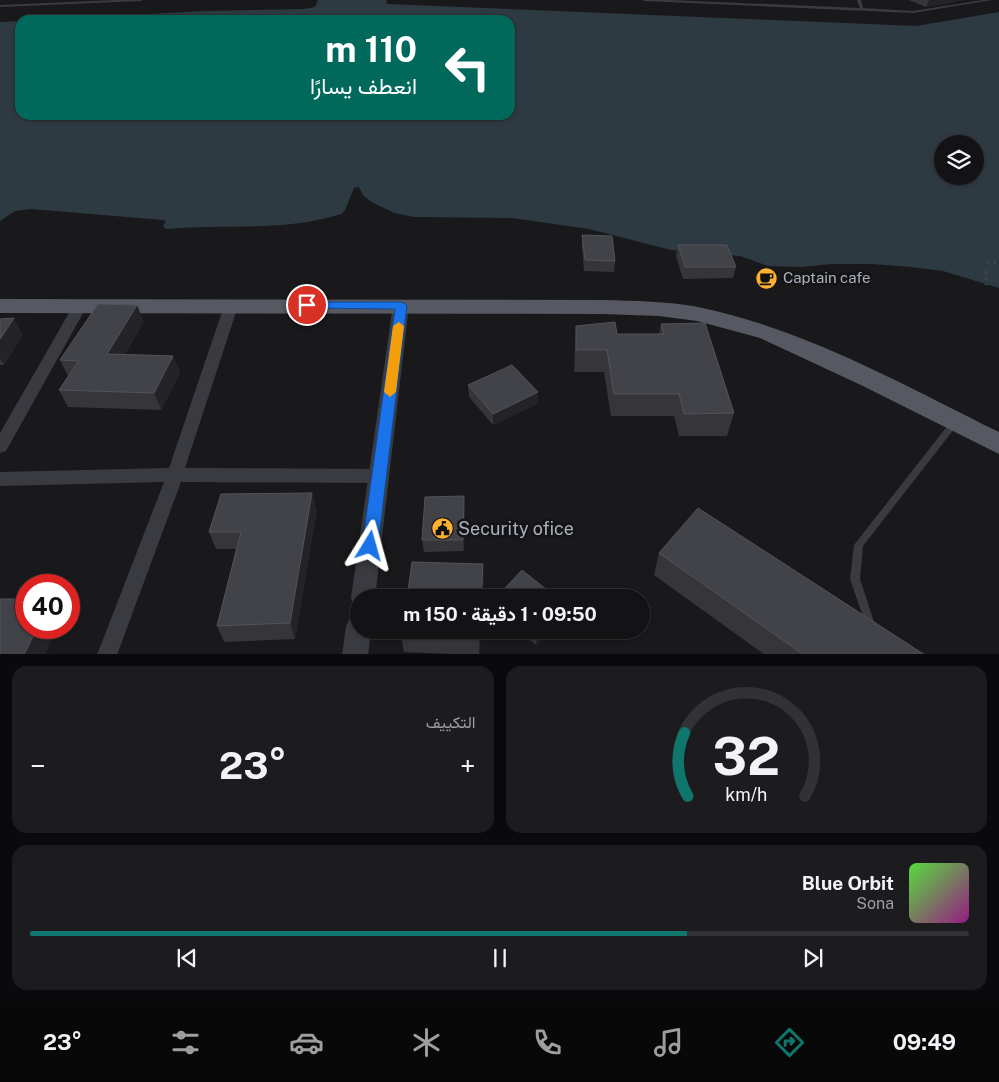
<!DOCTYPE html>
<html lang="ar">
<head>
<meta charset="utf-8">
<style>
  body { margin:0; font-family:"Public Sans",Vazirmatn,sans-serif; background:#1c1c1e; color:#f1f3f6; direction:rtl; height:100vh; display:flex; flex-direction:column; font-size:19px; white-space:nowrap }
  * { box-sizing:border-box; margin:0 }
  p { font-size:16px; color:#9d9ea0 }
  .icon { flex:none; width:28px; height:28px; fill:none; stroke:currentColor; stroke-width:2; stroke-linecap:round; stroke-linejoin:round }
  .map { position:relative; height:654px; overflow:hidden; direction:ltr }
  .details { display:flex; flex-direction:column; gap:12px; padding:12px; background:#0a0a0c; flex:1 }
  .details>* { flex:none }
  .banner { position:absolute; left:15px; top:15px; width:500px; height:105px; border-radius:15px; box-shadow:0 1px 4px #0004,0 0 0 1px #323234; direction:rtl; background:#00695c; color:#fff; overflow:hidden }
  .buttons { position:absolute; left:934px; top:135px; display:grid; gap:10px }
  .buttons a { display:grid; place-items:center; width:50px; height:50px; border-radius:50%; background:#131315; box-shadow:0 1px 4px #0004,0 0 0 1px #323234; font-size:25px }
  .speed { position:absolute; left:15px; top:574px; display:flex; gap:10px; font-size:25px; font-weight:700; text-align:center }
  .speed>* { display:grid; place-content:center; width:65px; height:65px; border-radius:50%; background:#131315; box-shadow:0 1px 4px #0004,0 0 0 1px #323234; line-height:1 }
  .speed .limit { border:8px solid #d22; background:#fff; color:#111 }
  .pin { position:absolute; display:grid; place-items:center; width:42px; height:42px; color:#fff; margin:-21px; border:2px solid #fff; border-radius:50%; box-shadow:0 1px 5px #0007 }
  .me { position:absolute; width:55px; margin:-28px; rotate:8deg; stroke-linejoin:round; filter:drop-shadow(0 0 4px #0008) }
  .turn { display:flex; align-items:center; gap:18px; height:105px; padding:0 15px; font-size:22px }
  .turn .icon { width:65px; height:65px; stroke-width:2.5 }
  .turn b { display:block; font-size:35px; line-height:42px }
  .big { font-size:38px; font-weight:700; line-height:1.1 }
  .details .tile { flex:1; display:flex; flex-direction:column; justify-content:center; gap:8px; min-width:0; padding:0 18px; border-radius:15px; background:#1c1c1e }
  .details .dial { align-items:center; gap:0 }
  .dial svg { height:130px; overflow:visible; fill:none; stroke:#323234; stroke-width:7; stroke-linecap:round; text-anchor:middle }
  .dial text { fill:#f1f3f6; stroke:none }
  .song { display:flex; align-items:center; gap:15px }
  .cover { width:60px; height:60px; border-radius:8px; background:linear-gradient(135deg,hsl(110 70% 55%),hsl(310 70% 35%)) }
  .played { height:5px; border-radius:2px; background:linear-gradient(90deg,#0f766e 70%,#323234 70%) }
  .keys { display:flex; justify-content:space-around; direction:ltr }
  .heat { display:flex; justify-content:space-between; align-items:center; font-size:28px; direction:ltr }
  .details .tiles { flex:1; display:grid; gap:12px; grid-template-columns:1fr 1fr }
  .tile:last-child { grid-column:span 2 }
  .trip { position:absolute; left:350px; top:589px; width:300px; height:50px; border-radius:25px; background:#131315; box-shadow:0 1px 4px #0004,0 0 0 1px #323234; font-weight:700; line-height:50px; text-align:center; direction:rtl }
  .menu { display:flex; height:80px; justify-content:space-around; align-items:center; background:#080808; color:#9d9ea0 }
  .menu .icon { width:35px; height:35px }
  .menu .selected { color:#0f766e }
  .menu b { font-size:22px; color:#f1f3f6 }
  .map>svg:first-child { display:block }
  .water { fill:#2e3a42; fill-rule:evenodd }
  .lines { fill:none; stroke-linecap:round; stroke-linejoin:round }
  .path { stroke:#404348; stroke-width:3; stroke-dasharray:2.5 4; stroke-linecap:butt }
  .service { fill:#3a3b41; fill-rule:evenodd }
  .minor { fill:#3a3b41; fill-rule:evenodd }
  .tertiary { fill:#3a3b41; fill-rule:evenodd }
  .primary { fill:#565961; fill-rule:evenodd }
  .wall { fill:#35353a }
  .shaded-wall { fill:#242428 }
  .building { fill:#424348; stroke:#52545a }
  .route { fill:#1a73e8; stroke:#114b97 }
  .slow { fill:#f59e0b }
  .labels { text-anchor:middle; stroke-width:5; stroke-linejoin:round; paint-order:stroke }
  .poi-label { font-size:15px; fill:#abb1bc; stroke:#141417; text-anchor:start }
  .near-poi-label { font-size:18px; fill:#abb1bc; stroke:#141417; text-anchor:start }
</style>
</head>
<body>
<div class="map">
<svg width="999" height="655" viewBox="0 0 999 655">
  <rect width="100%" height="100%" fill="#19191c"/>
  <path class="water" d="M318,0h69l-1,3 2,1 528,22 83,-14v276l-56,-17 -32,-4 -39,-3h-40l-30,3 -34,-1 -28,-10 -69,-6 -82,-21 -77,-11 -98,-1 -20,-4 -24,-12 -7,-6 -4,-8 -5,1 -9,22 -4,4c-56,18 -118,10 -175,15l-3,-3 3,-5 -3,-1 -133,-11 -15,2 -15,10v-199l20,-1v94h490v-95h-472l166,-9 100,-2 11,-2zM942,144h33v32h-33z"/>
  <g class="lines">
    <path class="path" d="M987,262l12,1
      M986,271v14"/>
    <path class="service" d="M116,0h27l-2,1 -141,6v-2z
      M642,0h28l190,8 -3,-8h4l2,8 50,3 70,-11h9l-79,13 -269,-12z
      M955,419l3,1 1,2 -1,2 -95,122 -3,33 15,46 -2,3 -3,2 -3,-2 -17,-49 4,-34 98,-125z"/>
    <path class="minor" d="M80,302l7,4 -81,145 -6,2v-20l73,-127z
      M231,302l7,4 -53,162 195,1 6,2 2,5 -2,5 -6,2 -199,-1 -64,173h-20l67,-173 -164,4v-14l169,-4 55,-162z"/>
    <path class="tertiary" d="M401,300l6,1 2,4 -34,293h-16v10l-5,-2 -3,-8 42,-293 2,-4z
      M359,614v16h12l-3,25h-26l4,-29 4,-8z"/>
    <path class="primary" d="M0,299l603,1c31,1 64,1 95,7 107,22 204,77 301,125v22l-136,-68 -103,-48 -63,-17 -38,-5 -56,-2 -603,-1z"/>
  </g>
  <path class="wall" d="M909,0h54l-37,7z
    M582,235l33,26 -1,11 -30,-1 -2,-25z
    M678,245l58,22 -3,11 -50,1 -7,-23z
    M0,319l23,16 -19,30h-4z
    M144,322l-19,32 48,2 7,17 -19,37 -93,-3 -9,-17 9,-14 -8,-16z
    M661,324l73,89 -7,23h-48l-5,-20h-63l-7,-44h-30l2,-46 41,8h42z
    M468,385l70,7 -1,12 -44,21 -24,-28z
    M465,508l-1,43 -40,1 -2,-12z
    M317,510l-22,129 -71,3 -7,-16 19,-77h-20l-7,-17z
    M659,553l266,102h-160l-111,-80z
    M481,630l-2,25 -75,-3 -3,-16z
    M518,630h31l-13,15z"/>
  <path class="shaded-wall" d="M929,0h34l-37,7z
    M137,305l7,17 -29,49 -8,-17z
    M14,318l9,17 -19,30 -4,-7v-19z
    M173,356l7,17 -19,37 -7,-17z
    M538,392l-1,12 -44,21v-11z
    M312,493l5,17 -22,129 -5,-16z
    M464,496l1,12 -1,43 -1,-11z
    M483,564l1,17 -1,17h-2z
    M37,628h20l-12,27h-21z
    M479,630h2l-2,25z
    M540,630h9l-13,15v-11z"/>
  <path class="building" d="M582,235l30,1 3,25 -30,-1z
    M678,245h49l9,22h-51z
    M98,304l39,1 -30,49 66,2 -19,37 -95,-3 20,-29 -19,-1z
    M14,318l-14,21v-20z
    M615,322l2,12h47l-3,-10 44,-1 29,90 -50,1 -5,-20h-65l-7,-44h-31v-24z
    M512,365l26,27 -45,22 -25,-29z
    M312,493l-22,130 -73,3 24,-94h-32l12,-38z
    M464,496l-1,44h-41l3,-43z
    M698,508l227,147h-121l-145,-102z
    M412,562l71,2 -2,34h-74z
    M522,570l35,28h-61z
    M0,599h26v29h11l-13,27h-24z
    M402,630h77v9l-78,-3z
    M532,630h8l-4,4z"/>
  <path class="route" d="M307,302h94l6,3 -29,241 -3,4 -5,2 -5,-2 -3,-4 33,-237 -92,-1 -2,-3z"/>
  <path class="slow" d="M399,322l5,4 -8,66 -6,5 -6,-5 9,-66z"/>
  <defs>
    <symbol id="cafe-disc" viewBox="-11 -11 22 22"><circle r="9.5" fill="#ffb02e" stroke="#141417"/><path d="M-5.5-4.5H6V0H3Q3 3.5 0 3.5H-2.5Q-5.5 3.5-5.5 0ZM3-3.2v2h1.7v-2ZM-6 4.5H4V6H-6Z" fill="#111"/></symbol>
    <symbol id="civic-disc" viewBox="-11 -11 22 22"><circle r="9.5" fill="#ffb02e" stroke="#141417"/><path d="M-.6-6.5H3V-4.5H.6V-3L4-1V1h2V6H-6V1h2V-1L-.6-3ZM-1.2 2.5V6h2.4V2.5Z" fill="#111"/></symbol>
  </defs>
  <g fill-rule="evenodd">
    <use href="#cafe-disc" x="754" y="266" width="25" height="25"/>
    <use href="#civic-disc" x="430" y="516" width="25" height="25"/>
  </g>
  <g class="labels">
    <g class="poi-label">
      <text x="783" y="283">Captain cafe</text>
    </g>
    <g class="near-poi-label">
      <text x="458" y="535">Security ofice</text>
    </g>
  </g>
</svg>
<div class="buttons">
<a><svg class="icon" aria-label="layers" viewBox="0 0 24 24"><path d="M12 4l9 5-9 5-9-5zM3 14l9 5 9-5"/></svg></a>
</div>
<div class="speed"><div class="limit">40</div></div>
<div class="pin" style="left:307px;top:305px;background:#d93025"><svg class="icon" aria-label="arrive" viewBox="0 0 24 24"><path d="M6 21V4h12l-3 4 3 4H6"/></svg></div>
<svg class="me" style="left:370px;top:546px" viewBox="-20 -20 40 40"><path d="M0-17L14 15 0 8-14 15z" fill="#1a73e8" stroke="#fff" stroke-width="4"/></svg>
<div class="trip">09:50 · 1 دقيقة · 150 m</div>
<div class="banner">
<div class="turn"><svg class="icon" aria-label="left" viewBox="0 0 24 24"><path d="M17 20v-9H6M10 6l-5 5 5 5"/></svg><div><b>110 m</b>انعطف يسارًا</div></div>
</div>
</div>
<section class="details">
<div class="tiles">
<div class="tile dial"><svg viewBox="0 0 100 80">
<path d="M14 69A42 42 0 1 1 86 69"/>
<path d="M14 69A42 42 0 0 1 12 30" stroke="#0f766e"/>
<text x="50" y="56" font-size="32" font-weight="700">32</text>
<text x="50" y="72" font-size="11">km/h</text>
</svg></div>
<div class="tile"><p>التكييف</p>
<div class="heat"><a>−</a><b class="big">23°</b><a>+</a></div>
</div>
<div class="tile">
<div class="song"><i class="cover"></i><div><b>Blue Orbit</b><p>Sona</p></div></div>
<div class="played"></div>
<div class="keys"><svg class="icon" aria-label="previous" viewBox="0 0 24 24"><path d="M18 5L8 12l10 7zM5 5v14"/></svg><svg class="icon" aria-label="pause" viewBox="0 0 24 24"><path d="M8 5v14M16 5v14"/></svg><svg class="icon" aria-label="next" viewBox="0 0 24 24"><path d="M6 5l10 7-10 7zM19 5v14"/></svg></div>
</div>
</div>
</section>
<nav class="menu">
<b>09:49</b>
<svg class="icon selected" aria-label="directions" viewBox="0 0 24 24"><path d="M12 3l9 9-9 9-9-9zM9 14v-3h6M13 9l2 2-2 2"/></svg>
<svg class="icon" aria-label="music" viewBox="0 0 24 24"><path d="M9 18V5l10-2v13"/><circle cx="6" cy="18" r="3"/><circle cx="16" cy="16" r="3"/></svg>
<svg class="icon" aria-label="phone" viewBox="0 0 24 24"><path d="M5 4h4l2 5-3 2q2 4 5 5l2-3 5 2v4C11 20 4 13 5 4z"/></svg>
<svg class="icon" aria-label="climate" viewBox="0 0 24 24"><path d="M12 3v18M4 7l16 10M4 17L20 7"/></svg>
<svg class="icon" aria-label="car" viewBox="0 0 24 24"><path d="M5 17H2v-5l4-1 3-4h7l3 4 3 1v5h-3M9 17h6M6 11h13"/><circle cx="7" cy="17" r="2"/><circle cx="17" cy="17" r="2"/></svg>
<svg class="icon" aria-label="filters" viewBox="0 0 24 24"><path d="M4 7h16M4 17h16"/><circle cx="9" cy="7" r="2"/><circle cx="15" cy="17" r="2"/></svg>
<b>23°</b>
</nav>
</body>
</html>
